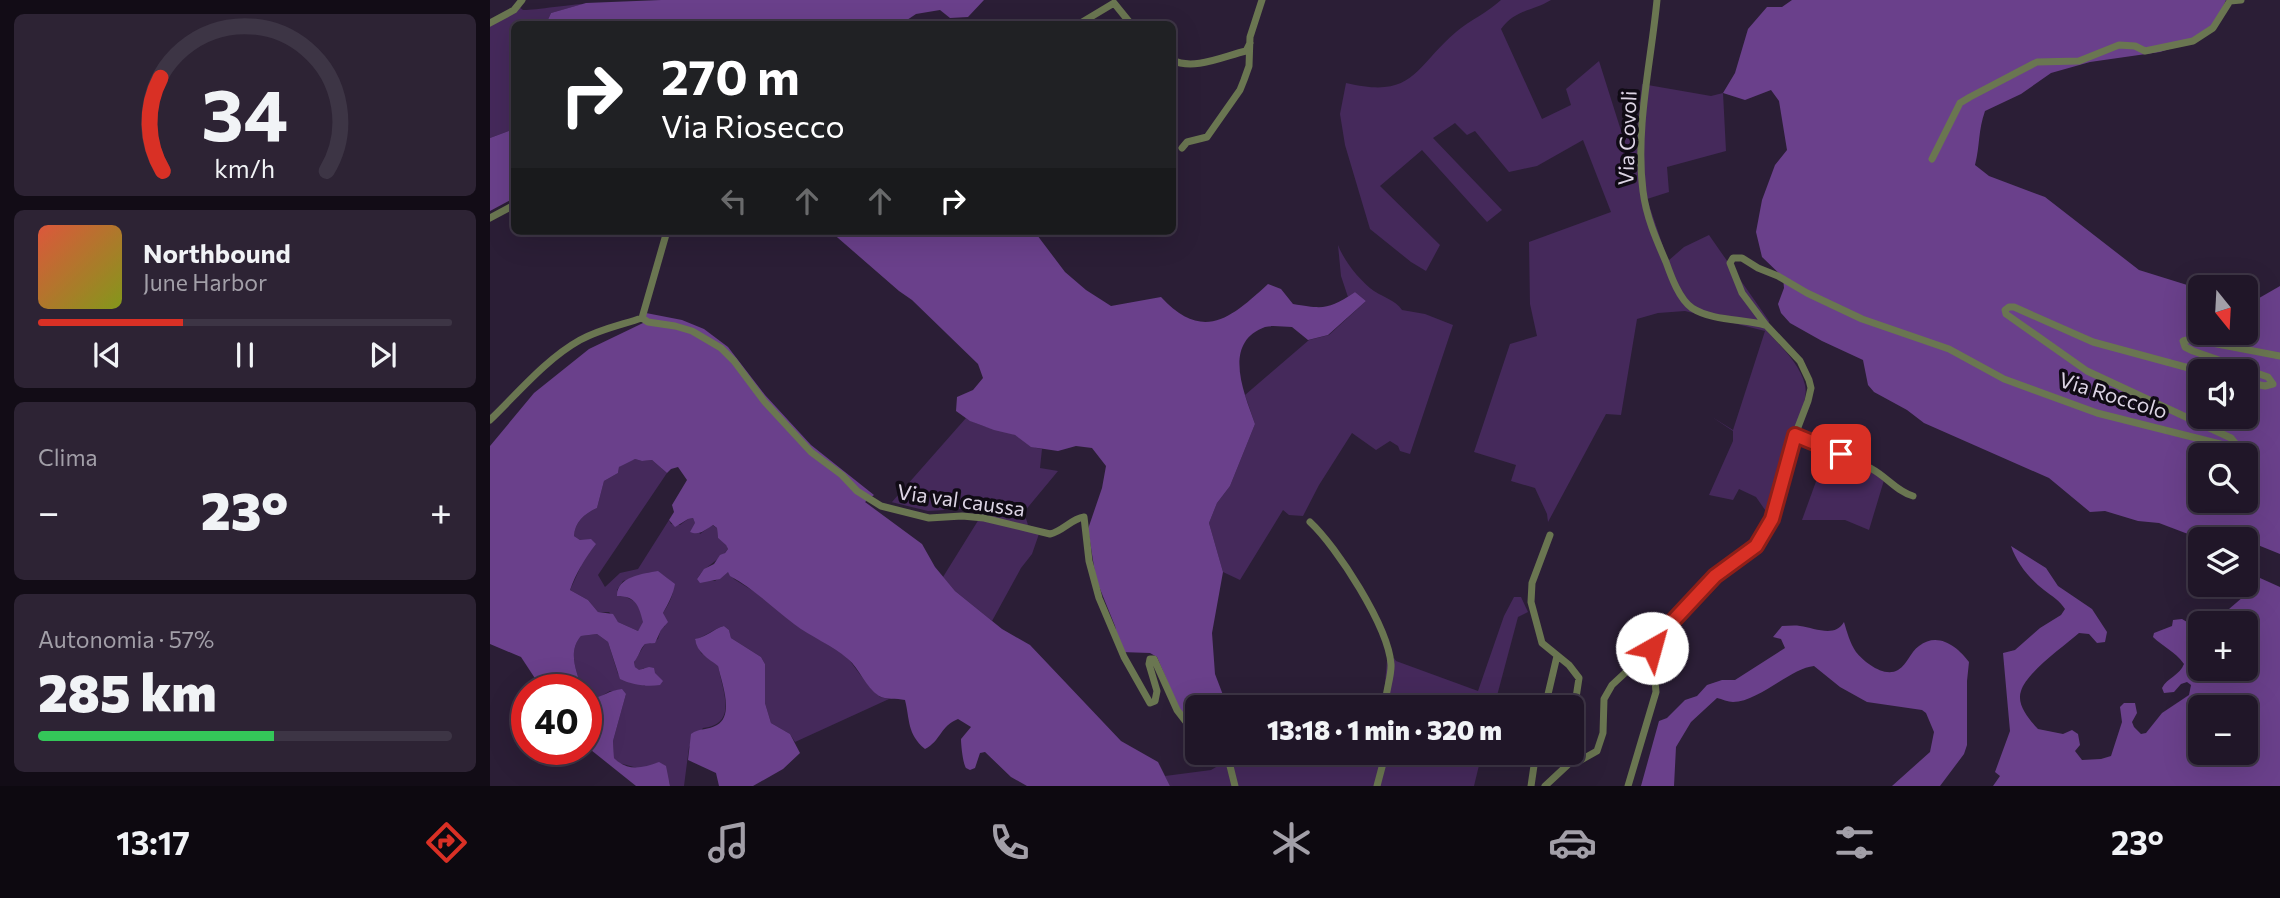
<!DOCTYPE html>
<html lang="it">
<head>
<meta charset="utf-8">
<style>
  body { margin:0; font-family:Commissioner,sans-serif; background:#2d2334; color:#f1f3f6; height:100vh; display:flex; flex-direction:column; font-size:26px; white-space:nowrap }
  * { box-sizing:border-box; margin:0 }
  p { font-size:23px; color:#a29fa8 }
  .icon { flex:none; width:38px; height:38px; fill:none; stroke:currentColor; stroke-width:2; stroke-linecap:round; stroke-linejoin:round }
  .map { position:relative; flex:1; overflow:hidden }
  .details { display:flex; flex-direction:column; gap:14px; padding:14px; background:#120c16; width:490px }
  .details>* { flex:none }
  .top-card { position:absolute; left:21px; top:21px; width:665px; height:214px; border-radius:10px; box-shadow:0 7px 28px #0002,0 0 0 2px #3d3545; background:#202124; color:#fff; overflow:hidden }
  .needle { width:46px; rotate:162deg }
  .controls { position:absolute; left:1698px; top:275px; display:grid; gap:14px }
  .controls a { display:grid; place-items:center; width:70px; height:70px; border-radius:10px; background:#201628; box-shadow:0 7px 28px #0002,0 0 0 2px #3d3545; font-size:35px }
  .speed { position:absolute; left:21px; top:674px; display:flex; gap:14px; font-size:35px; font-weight:700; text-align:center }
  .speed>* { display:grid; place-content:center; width:91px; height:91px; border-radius:50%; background:#201628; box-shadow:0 7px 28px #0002,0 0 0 2px #3d3545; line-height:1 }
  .speed .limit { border:10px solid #d22; background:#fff; color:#111 }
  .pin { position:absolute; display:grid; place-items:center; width:60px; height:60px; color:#fff; margin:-30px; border-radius:14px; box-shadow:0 4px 10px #0006 }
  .me { position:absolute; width:77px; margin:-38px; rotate:38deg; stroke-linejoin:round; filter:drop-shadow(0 0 5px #0008) }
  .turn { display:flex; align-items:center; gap:24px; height:147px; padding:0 35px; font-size:32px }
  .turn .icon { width:91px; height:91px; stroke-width:2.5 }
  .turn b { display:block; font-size:49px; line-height:60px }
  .lanes { display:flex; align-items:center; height:66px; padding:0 35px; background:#0003; justify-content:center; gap:35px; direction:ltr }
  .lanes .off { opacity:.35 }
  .big { font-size:52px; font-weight:800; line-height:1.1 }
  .details .tile { flex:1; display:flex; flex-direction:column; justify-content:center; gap:10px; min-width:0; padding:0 24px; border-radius:10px; background:#2d2334 }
  .details .dial { align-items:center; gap:0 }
  .dial svg { height:182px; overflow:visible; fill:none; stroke:#3d3545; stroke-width:7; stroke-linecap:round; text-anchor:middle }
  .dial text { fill:#f1f3f6; stroke:none }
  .song { display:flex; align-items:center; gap:21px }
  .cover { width:84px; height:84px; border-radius:10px; background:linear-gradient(135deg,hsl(10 70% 55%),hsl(70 70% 35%)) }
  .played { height:7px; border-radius:4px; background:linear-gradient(90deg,#d93025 35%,#3d3545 35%) }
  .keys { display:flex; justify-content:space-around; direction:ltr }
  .heat { display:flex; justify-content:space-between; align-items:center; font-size:38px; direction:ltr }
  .charge { height:10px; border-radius:5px; background:linear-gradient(90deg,#34c759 57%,#3d3545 0) }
  .trip { position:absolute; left:695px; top:695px; width:399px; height:70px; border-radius:10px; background:#201628; box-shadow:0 7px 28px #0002,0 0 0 2px #3d3545; font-weight:800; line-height:70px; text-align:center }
  .dock { display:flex; height:112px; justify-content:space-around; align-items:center; background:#0d0910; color:#a29fa8 }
  .dock .icon { width:49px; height:49px }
  .dock .active { color:#d93025 }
  .dock b { font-size:32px; color:#f1f3f6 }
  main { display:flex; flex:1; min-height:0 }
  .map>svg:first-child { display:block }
  .green { fill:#45295b }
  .forest { fill:#6a408b; fill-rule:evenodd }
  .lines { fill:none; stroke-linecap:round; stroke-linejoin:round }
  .minor { stroke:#6a7651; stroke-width:7 }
  .route-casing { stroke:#8d1f18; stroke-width:18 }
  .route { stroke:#d93025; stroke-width:12 }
  .labels { text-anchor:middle; stroke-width:7; stroke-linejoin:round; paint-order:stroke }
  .street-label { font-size:21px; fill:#dcd4e4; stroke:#100b15 }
</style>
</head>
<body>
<main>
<section class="details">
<div class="tile dial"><svg viewBox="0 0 100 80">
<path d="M14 69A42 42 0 1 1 86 69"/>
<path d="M14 69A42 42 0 0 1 13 28" stroke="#d93025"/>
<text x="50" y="56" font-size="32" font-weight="700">34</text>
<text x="50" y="72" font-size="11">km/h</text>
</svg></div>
<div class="tile">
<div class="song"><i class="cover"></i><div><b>Northbound</b><p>June Harbor</p></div></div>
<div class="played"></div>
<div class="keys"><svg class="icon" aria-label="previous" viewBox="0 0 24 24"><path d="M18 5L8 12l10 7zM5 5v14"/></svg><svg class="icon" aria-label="pause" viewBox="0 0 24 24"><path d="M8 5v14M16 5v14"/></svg><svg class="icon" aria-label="next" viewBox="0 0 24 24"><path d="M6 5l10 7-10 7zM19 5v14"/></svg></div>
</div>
<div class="tile"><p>Clima</p>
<div class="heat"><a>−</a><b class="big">23°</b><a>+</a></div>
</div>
<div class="tile"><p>Autonomia · 57%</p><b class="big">285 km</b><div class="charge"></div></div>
</section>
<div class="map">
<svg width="1790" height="786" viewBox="0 0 1790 786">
  <rect width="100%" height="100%" fill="#2b1e36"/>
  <path class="green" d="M1011,0h50c-20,12 -35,9 -50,29l41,90 29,-14 -5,-16 33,-28 24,76 13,3 6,-56 69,12 12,-3 3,58 -59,16 2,25 -22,7 21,62 16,-14 25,-12 60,86 -2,10c14,16 33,33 38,54 4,18 -11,40 -16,58 -7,24 -12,50 -19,74l-14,-20 -17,-8 -6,11 -24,-5 24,-54v-10l-21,-14 21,13 32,-99 -80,-20 -27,2 -21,6 -16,96 -15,-1 -58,108 -1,-8 -12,-26 -24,-7 5,-16 -42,-13 36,-108 27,-8 -7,-32 -1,-62 82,-30 -28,-72 -46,26 -28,6 -34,-41 -8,4 -12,-12 -22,15 69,72 -15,12 -65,-72 -42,36 60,59 -14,26 -15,-9 -41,-33 -25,-84 -5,-31 6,-31c68,16 67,-14 110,-51 14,-12 31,-19 45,-32z
    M93,4l-32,9 -5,11h-32v105l-24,9v-118l29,-14c1,1 2,3 4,4 4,1 52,-6 60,-6z
    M848,245c6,16 22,36 36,46 11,7 21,9 28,19l23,4 28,11 -43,129 -10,-3 -2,-5 -8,-5 -14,9 -24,-17 -33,52 -16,31 -14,-1 -6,-5 -43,70 -17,-8 -14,-49 8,-20 13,-17 25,-62 -10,-29 64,-55 20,-5 37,-34 -11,-9 -7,5 -7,-21z
    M476,418c14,9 31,11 47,16 12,5 13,12 29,15l-2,19 18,3 -34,41 4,13 9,3 3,3 -8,23 -11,14 -29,53 -37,-30 -12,-14 41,-66 -23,-2 -33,2 -41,-10 5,1z
    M1336,454l59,23 -16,53 -24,-10h-43z
    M145,459l7,2 10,-1 15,13 -69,102 7,12 15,-14 18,-4 31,-49 2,4 9,1 8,-6 5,-1 7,16 12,-9 5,3 1,10 8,6 2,5c-9,12 -24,17 -31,30l18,2 13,-10 6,8 32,20 29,25 52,33 21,28 12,12 9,2 -94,43 -5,-8 -19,-11 -6,-20v-39l-4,-7 -30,-19 -2,-8 -5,-4c-11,3 -18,10 -29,14l6,13 17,12c4,25 21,59 -15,63l-14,19 -5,39h-14l-1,-5 -28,-12 -22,-6 -5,-5 -1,-17 13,-47 -16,-3 -12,7 -7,1 -5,-4v-5l-4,-1c-5,-17 -15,-37 -1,-53l16,-2 11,8 10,32 27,12 -1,-18 -5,3 -4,-4 -1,-5 11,-18h5l8,-5 3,-10 4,-3 -2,-13c7,-11 16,-25 4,-35 -5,-4 -9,-6 -16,-5 -10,1 -18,5 -28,8l-6,9c19,17 18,2 27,32l-6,9 -20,-9 -9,-10h-11l-10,-12 -18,-10 11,-24 -1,-26 -6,-4c1,-14 10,-22 23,-28l7,-27 14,-8 1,-6 8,-6z
    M1024,597h7l7,15 -10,5 -24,90h-111l4,-47 7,-2 2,3 82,30 26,-75z
    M759,753h30l7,10c17,3 28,1 42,-9l26,13 26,-1 5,-13h97l-8,33h-304l-5,-10 46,-6 12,-7 23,1z"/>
  <path class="forest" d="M171,0h323l-16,17 -18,1 -10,-8 -24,4 -15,10h-355l5,-11 35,-10z
    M1302,0h434l-8,18 -15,20 -43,14 -70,10 -39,11 -30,21 -36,17c-7,20 -5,34 -10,54l14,11 56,21 94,73 61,19v43h45v-29l15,4 -6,-6 26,-15v268l-42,-17 -25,-4 -11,3 -14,-2 -29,-11 -21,-2 -33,-10 -15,1 -41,-34 -125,-55 -17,-13 -33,-18 -6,-7 -5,-25 -41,-19 -32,-18 -9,-10 -3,-9 6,-16 -1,-11 -21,-20 -6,-25 6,-32 13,-35 12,-15 -8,-49 -8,-11 -26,10 -22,-7 12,-20 13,-44 19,-22h15zM1710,371h45v45h-45zM1710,455h45v45h-45z
    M24,129v69l-24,13v-73z
    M340,231h204l31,41 21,18 25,16 50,-9c42,45 69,22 107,-13l13,5 12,15c31,5 35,6 62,-12l11,9 -38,34 -20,5 -16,-13c-8,0 -20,-2 -27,0 -44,16 -20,68 -10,97l-25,62 -13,17 -8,20 14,49 -11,61 3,41 8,21 8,12h-34v24l-18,-22 -22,-52 -7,-4 -29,-1 -6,-26 -19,-47 -8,-50 14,-41 4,-22 -14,-18 -16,-2 -18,5 -27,-4 -16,-12 -21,-5 -24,-9 -14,-10 1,-14 16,-7 10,-12 -5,-14 -66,-64 -13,-9z
    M156,313l36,7 22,9 24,18 37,48 46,50 63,50 -9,7 57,42 13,23 20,24 47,38 28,16 91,96 37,21 12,24h-143l-16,-9 -26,-25 -5,1 -5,15 -5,2 -4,-2c-3,-4 -5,-23 -5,-29l10,-12 -13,-8c-18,7 -17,22 -33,30 -18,-15 -15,-29 -20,-49 -9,-2 -19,0 -26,-4 -14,-9 -19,-27 -31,-37 -16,-14 -37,-22 -54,-35 -22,-17 -40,-35 -64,-48l-2,-4 -8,7 -20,4 -3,-4 7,-10 10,-5 6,-9 5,-2 3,-4 -2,-4 -8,-7 -1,-10 -4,-3c-8,5 -14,11 -23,7l5,-9 -2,-5 -5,1 -13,8 -6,-7 5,-8 -2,-7 15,-25 -9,-13 -7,2 -4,4 -15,-13 -10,1 -7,-2 -16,8 -1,6 -14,8 -7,27c-13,6 -22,14 -23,28l6,4 11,-1 5,5c-11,14 -20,29 -26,46l18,10 10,12 15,2 5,8 20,9 5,-9c-4,-16 -7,-26 -26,-26 0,-20 26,-22 41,-25l17,13c-2,11 -7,20 -12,29l5,9 -7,8 -6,13 -10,1c-5,5 -6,12 -11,18l1,5 4,3 10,-3 5,1 1,5 8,8 -3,4c-13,2 -28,0 -40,-6l-12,-37 -11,-8 -16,2c-14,16 -4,36 1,53h-40l-21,-32 -31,-13v-198l44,-53 55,-44 54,-26z
    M1521,546l35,22 12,18 34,23 15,23 -2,10 -8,1 -8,-9 -10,-1c-16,14 -52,39 -58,58 -5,14 9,29 17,38l25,5 9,-4 6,4 2,11 -5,6 7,9 19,-1 10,-3 11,-34 -2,-15 4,-4h11l2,10 -5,9 2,5 7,7 5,-1 16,-20 27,-18 2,-10 -4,-3 -6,2 -7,8 -10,1 -2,-5c5,-10 18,-13 22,-24 -9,-13 -21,-17 -31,-27l1,-4 18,-7 1,-6 9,-1 10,6h8v43h45v-45h-38l15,-8 21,-18 -3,-9 -4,-3 9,-1v-7l15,1 20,9v199h-287l7,-10 -5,-4 15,-41 -7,-78 12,-3 25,-22 21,-13 4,-6c-5,-8 -13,-13 -21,-19 -14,-11 -27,-26 -33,-44zM1710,707h45v45h-45z
    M1354,622c3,10 6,21 12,30 8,10 28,26 42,18 10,-6 12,-18 21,-24 19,-15 39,1 50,16l-2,19v64l-3,9 -24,32h-48l38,-34 4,-20 -8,-19 -4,-3 -55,-8 -27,-15 -26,-21c-23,2 -56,36 -81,36 -5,0 -11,-3 -16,-4l-26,24 -15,25 -2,39h-33l18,-65 8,-3 18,-18 12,-4 10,-11 15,-5h13l50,-32 -4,-9 -8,-2 9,-11c6,0 12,-1 18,0 15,2 35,12 44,-4z
    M234,626l5,4 2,8 30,19 4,7v39l6,20 19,11 10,19 -17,16 -30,17h-34l-3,-13 -28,-13 3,-26c8,-6 18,-4 26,-9 18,-10 4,-44 1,-59 -10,-8 -21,-13 -23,-27 12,-2 18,-10 29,-13z
    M132,689l4,5 -13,47 1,17c14,14 28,10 45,4l7,4 4,20h-34l-50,-40v-51l5,4c11,-2 19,-9 31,-10z"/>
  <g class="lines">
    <path class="minor" d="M1167,0c-6,63 -22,128 -14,191 3,25 13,48 23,71 5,14 13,37 26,46 20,13 51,11 73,17
      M0,23l24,-13 8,-10
      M589,24l35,-21 17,21
      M682,60c22,11 52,-4 74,-9l4,-8
      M692,148l5,-6 20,-5 33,-47 4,-10 5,-14 1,-29 12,-37
      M1442,159l28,-56 10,-6 67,-35 42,-1 40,-16 16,1 10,5 48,-10 20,-13 17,-27 11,-1
      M0,218l24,-13
      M152,318l6,4 27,4 17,5 29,17 13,13 30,40 47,51 31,23 15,16 24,15 48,12 33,-2 22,2 66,16c13,-3 21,-15 34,-17l5,44 10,37 25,59 26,46 5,-2 2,-10 -8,-27 1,-5h4l23,51 20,26
      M1755,382l20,4 8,-2 -5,-7 -75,-26 -8,-4 -2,-6 8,-2 89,17
      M0,420c28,-27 56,-61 90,-80 20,-11 41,-15 62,-22l25,-87
      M1305,435c26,11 53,20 77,34 15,8 24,22 41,27
      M820,522c27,25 78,104 81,142 1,11 -6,29 -6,43
      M1060,535l-18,48 -1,19 11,41 27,22 10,13 -7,46 2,35
      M1055,707l12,-51
      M728,752l11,10 6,24
      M887,786l9,-34
      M1041,786l5,-34
      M1055,786l29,-27 7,1 16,-9 6,-18 1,-34 8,-14 40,-37 20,-26 51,-53 29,-19 17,-24 16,-48 10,-43 13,-34 3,-13 -2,-8 -9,-19 -34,-36 -24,-32 -12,-30 3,-5h9l16,10 20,8 29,17 55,26 87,30 55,30 93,34 135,34 3,-4 -4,-5 -144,-67 -81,-57 -1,-4 4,-3h5l79,35 107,29
      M1138,786l28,-94 -4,-44"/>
  </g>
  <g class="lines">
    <defs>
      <path id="route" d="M1162,648l20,-26 43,-46 41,-30 16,-27 23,-84 46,19"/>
    </defs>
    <use href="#route" class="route-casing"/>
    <use href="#route" class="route"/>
  </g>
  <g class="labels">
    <g class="street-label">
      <text transform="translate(1138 138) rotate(-88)" y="7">Via Covoli</text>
      <text transform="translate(1623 396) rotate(17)" y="7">Via Roccolo</text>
      <text transform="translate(471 501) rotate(8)" y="7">Via val caussa</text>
    </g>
  </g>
</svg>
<div class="controls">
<a><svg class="needle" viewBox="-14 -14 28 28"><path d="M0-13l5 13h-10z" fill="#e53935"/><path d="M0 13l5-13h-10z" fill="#a29fa8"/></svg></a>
<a><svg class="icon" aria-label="sound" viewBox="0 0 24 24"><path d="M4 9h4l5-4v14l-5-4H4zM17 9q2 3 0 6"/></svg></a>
<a><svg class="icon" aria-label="search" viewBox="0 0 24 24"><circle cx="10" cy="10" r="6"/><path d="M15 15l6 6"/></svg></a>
<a><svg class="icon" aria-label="layers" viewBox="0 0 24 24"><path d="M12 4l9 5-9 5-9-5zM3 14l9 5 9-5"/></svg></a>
<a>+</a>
<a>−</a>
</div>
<div class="speed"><div class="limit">40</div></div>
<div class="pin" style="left:1351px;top:454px;background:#d93025"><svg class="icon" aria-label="arrive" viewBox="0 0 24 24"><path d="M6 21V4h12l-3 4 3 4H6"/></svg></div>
<svg class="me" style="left:1162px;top:648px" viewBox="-20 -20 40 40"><circle r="19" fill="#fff"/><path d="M0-13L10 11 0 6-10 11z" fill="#d93025"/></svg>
<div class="trip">13:18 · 1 min · 320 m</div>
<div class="top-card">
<div class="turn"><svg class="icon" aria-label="right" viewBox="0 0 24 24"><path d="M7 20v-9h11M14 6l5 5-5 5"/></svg><div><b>270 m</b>Via Riosecco</div></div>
<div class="lanes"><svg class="icon off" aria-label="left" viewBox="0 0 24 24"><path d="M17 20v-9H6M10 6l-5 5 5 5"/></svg><svg class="icon off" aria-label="ahead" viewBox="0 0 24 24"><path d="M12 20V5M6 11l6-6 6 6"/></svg><svg class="icon off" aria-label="ahead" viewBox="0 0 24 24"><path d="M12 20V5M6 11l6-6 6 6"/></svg><svg class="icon" aria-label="right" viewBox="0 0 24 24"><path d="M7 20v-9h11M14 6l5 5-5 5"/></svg></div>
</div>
</div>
</main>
<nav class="dock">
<b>13:17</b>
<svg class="icon active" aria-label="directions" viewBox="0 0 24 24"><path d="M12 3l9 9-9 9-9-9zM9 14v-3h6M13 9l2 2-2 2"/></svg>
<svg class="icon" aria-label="music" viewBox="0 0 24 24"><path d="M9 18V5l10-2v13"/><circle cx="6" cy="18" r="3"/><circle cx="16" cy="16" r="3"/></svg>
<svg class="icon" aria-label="phone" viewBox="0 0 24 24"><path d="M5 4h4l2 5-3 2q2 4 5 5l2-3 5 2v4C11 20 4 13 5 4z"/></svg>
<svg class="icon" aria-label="climate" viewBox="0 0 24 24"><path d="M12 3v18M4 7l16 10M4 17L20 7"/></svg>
<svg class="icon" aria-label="car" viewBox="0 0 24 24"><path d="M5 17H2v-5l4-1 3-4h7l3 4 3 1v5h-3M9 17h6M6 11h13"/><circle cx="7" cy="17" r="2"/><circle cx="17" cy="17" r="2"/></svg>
<svg class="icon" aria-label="filters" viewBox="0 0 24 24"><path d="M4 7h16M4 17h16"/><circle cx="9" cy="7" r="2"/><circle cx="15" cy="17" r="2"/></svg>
<b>23°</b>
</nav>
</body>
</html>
